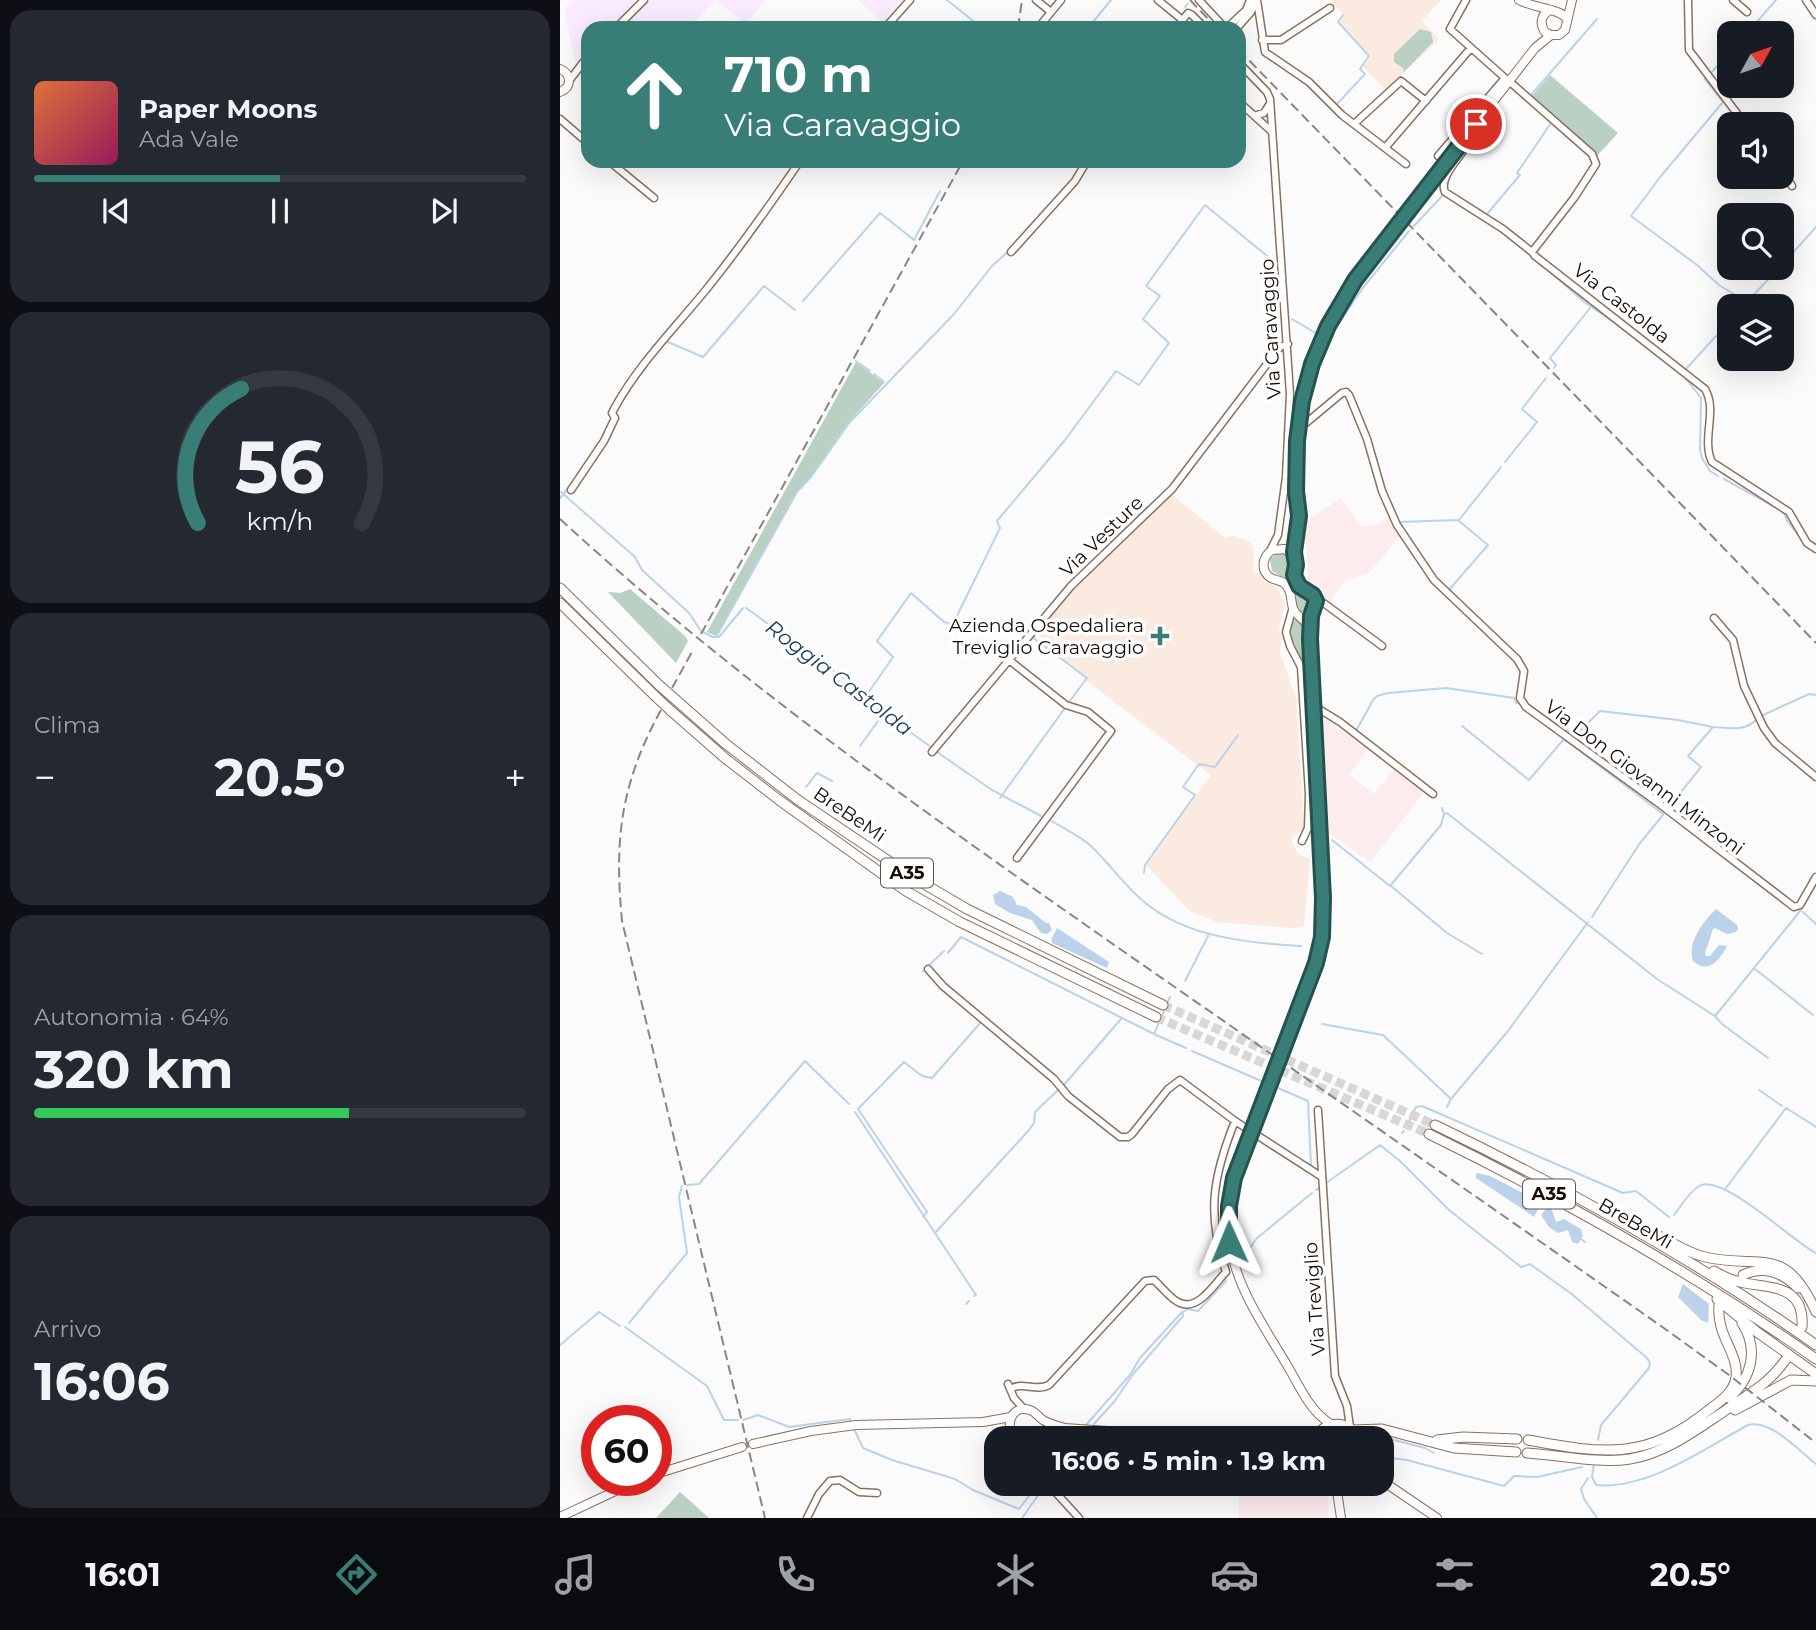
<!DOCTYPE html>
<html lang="it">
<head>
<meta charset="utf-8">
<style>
  body { margin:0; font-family:Montserrat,sans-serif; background:#242831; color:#f1f3f6; height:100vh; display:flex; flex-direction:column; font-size:26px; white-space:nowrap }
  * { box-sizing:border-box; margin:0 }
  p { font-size:23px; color:#9ea1a6 }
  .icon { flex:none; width:38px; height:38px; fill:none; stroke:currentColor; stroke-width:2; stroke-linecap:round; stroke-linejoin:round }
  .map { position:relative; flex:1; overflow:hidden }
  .sheet { display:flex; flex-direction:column; gap:10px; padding:10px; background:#0d0f14; width:560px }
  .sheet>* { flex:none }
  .top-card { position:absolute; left:21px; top:21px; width:665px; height:147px; border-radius:21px; box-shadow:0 7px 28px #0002; background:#387e77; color:#fff; overflow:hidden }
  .needle { width:46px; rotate:50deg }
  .tools { position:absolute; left:1157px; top:21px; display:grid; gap:14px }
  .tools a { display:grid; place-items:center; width:77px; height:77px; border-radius:14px; background:#171b24; box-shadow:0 7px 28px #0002; font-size:35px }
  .speed { position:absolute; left:21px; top:1405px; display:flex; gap:14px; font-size:35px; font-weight:700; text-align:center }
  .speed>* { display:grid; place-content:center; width:91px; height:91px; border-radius:50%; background:#171b24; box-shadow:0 7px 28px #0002; line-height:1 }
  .speed .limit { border:10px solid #d22; background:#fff; color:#111 }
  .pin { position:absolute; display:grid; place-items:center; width:60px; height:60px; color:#fff; margin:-30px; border:4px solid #fff; border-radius:50%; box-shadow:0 2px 7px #0007 }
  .me { position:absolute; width:77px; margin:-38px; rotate:359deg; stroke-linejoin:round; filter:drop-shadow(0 0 5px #0008) }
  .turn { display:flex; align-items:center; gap:24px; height:147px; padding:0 28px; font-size:32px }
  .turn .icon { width:91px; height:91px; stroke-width:2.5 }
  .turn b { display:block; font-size:49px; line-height:60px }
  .big { font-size:52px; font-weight:700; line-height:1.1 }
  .sheet .widget { flex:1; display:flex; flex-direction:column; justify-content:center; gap:10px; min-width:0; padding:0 24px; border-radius:21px; background:#242831 }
  .sheet .dial { align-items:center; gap:0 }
  .dial svg { height:182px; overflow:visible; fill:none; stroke:#363941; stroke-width:7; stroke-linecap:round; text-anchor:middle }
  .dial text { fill:#f1f3f6; stroke:none }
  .song { display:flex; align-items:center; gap:21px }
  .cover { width:84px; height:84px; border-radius:10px; background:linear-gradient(135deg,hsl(20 70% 55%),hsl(330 70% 35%)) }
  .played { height:7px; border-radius:4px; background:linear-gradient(90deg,#387e77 50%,#363941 50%) }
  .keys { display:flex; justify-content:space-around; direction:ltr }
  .heat { display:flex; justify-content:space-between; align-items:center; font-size:38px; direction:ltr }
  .charge { height:10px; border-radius:5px; background:linear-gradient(90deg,#34c759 64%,#363941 0) }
  .trip { position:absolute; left:424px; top:1426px; width:410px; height:70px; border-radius:21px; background:#171b24; box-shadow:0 7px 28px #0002; font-weight:700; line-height:70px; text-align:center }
  .dock { display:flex; height:112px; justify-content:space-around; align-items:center; background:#090b0e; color:#9ea1a6 }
  .dock .icon { width:49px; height:49px }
  .dock .selected { color:#387e77 }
  .dock b { font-size:32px; color:#f1f3f6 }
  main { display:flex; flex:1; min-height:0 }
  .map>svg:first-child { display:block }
  .commercial { fill:#fdecee }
  .industrial { fill:#faebff }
  .built { fill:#faeadf }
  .green { fill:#bad0c2 }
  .water { fill:#bbd2ea }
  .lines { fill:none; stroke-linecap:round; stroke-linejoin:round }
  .stream { stroke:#bbd2ea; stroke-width:2 }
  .highway-tunnel { stroke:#d9d7d6; stroke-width:9; stroke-dasharray:9 4.5; stroke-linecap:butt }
  .minor-casing { stroke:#8c705b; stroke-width:9 }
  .major-casing { stroke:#8c705b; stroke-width:10 }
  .highway-casing { stroke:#8c705b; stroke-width:11 }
  .minor { stroke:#fff; stroke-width:6 }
  .major { stroke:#fff; stroke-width:8 }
  .highway { stroke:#fff; stroke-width:9 }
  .rail { stroke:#8b8682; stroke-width:2; stroke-dasharray:10 5; stroke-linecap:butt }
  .major-bridge-casing { stroke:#8c705b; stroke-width:10; stroke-linecap:butt }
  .highway-bridge-casing { stroke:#8c705b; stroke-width:11; stroke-linecap:butt }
  .major-bridge { stroke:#fff; stroke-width:8 }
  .highway-bridge { stroke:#fff; stroke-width:9 }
  .route-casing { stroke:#24524d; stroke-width:18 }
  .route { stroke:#387e77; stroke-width:12 }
  .poi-dot { fill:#387e77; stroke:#fff; stroke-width:2.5 }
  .labels { text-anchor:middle; stroke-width:7; stroke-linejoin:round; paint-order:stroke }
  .shield { fill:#fff; stroke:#5c5550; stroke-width:2 }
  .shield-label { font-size:18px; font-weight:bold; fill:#160c05 }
  .street-label { font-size:19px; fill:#160c05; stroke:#fff }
  .poi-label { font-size:19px; fill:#160c05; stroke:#fff; text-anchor:end }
  .water-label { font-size:21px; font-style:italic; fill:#1a3d5f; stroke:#fff }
</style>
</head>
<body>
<main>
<section class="sheet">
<div class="widget">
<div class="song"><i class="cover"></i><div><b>Paper Moons</b><p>Ada Vale</p></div></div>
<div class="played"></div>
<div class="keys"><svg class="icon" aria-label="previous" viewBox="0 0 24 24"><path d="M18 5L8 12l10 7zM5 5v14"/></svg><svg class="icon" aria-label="pause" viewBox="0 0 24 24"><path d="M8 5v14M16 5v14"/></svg><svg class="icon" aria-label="next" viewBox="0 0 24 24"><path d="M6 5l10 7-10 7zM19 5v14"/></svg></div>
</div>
<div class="widget dial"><svg viewBox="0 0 100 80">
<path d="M14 69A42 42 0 1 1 86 69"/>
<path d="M14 69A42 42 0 0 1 33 10" stroke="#387e77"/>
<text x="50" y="56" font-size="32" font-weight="700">56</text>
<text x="50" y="72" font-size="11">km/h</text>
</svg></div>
<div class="widget"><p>Clima</p>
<div class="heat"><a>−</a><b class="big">20.5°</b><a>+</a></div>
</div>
<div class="widget"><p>Autonomia · 64%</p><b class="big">320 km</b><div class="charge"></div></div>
<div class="widget"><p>Arrivo</p><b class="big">16:06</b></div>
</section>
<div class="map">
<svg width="1256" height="1518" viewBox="0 0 1256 1518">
  <rect width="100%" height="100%" fill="#fbfbfb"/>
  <path class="commercial" d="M781,498l20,28 15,-1 13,-8 12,18 -33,39 -23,6 -15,22 -8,-3 -3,-7 -11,-8 -3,-62z
    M760,716l48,33 -19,26 25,19 20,-24 30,22 -53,70 -43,-29z
    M678,1484h89l2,34h-90z"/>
  <path class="industrial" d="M11,0h192l2,1 -19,23 -30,-23 -28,27h-100v89l-24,-106z
    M298,0h49l-23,24z"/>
  <path class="built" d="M770,0h111l-19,21 17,18 -53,51 -23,-23 8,-11 -32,-32 5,-9z
    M610,493l55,45 8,-2 16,5 4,6 1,26h5l7,9 11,5 8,18 -6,22 3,12 -2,14 16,45 8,130 -12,10v5l6,11 12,5 -6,67 -11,2 -76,-6 -27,-11 -45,-47 66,-89 -127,-96 -47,-46 39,-47z"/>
  <path class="green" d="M860,29l11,3 2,10 -29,30 -1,-4 -9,-6v-8z
    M990,75l68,58 -21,23 -65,-60z
    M296,362l28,21 -36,40 -37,54 -14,15 -81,144 -9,-4z
    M716,553h11c7,10 1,18 6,29 4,9 11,12 17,18v5l-4,6 -5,1 -4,-3 -4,-19 -7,-10 -14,-9 -2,-11z
    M70,589l55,47 3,5 -12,22 -68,-71 12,1z
    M737,619l6,7 7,76 -4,1 -4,-39 -13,-33 3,-9z
    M120,1492l29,26h-53z"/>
  <path class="water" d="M440,891l13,6 4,8 9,2 20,16h3l3,7 -5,4 -6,-1 -9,-13 -22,-7 -15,-9 -2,-9z
    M1156,909l21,16 1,4 -2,3 -9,2 -12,-6 -2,1 -8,24 1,3h4l9,-11 8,1c-7,14 -19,29 -34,15 -6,-19 10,-39 23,-52z
    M497,928l52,34 -2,6 -55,-25 -1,-3z
    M918,1173l12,3 48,25 2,4 -6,12 -58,-39v-4z
    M988,1207l4,3 4,12 8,-3 17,10 2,7 -5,8 -6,-2 -4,-12 -10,3 -9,-6 -8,-12z
    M1123,1284l26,20 -1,19 -7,-3 -23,-23z"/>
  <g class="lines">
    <path class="stream" d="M387,0l35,28
      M625,7l3,-4
      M528,28l23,-28
      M1187,33l29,-33
      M1151,73l18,-20
      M1145,79l18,23 -62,74 -30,40 66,49 22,20 28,17
      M971,95l66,-76
      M777,104l28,-30 -5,-5 9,-13 -31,-34 5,-7
      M231,169l5,-8
      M927,214l33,-39 -3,-2 34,-50
      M854,226l29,-31 14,8
      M962,247l61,54 38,26
      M167,257l45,-60
      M1222,265l34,-38
      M243,301l77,-88 34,27 26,-49
      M1183,306l36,-38
      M732,319l27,16
      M771,335l31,-46 47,-58
      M108,342l35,15 61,-71 31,24
      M296,361l14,10
      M994,368l2,-3 -6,-7 40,-50
      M1125,370l44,-48
      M314,374l10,8
      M1123,375l18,23 -1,52 2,8 8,13 8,5
      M291,421l103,-107 38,-48 18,-16
      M945,462l32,-40 -15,-13 24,-31
      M1164,479l60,33 3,9 16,20
      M1,492l74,65 7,13 47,43 12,18 12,6h6l24,-29
      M0,498l9,-11
      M839,522l60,-2 42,-53
      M516,577l71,-70
      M888,591l40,-46 -29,-24
      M186,608l109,78 9,13 67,48
      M156,637l81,-145 14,-15 39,-55
      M472,637l55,41 -18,24
      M304,699l29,-42 -16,-16 34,-48 33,29 9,2 47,-96 -3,-7 68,-81 51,-69 23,14 30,-42 -26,-24 17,-23 -14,-10 59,-81 67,55 1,-2
      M967,704l48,32 25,-25 78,9 35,7
      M1201,716l48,-22 7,1
      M902,726l67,54 35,-41 99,75
      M796,731l17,-31 4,-4 11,-3 58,-5 68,10 2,5h3
      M300,746l23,-32
      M377,752l55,38 51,27
      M246,787l11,-14 15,8
      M440,798l65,-90
      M1108,808l33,-41 -13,-11 25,-29c16,1 32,5 44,-8
      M884,814l3,-1 210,166 58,37 7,8 46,34
      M490,820c13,8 30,16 41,26 18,17 32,38 52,55 42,36 104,42 158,45
      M772,840l58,46 51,-61 3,-11 -2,-6
      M584,873l1,-8 50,-70 -12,-8 16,-23 16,3 23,-32
      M831,886l56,47 35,21
      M1243,912l13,12
      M1032,917l48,-74 23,-28
      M388,953l13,-16 193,97 32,14
      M1195,969l58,46
      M363,971l21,-20
      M368,974l7,7
      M625,981l24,-47
      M1156,1015l85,-105 15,-26
      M762,1024l61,11 67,63
      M594,1034l16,-37
      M632,1051l74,32
      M711,1085l37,16 3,65
      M503,1086l58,-67
      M1199,1090l23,16
      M887,1107l4,-8 57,-68 80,-109
      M295,1112l121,183 -2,1
      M846,1128l10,-21 6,-1 201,87 13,-2 33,26
      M842,1133l2,-2
      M766,1183l54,-38 20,16 49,49 72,57 9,-3 43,31 74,63 3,5 -1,5 -48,57 -3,15
      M127,1185l12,-1 106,-123 44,43
      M1166,1188l60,-80 30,19
      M756,1190l3,-2
      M1114,1215c7,-9 15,-23 25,-29 23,-14 95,57 117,67
      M363,1217l4,-5 -69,-103 46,-47 18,14 10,2 49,-56
      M376,1232l93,-102 5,-7 1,-11 25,-24
      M1021,1239l4,3
      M686,1253l11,-15 55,-45
      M406,1304l3,-3
      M69,1323l58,-70 -8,-56 3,-11
      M65,1327l82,59 17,34h14
      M0,1345l39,-33 21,14
      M183,1420l15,-5 31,12 61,-8v2
      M534,1424l20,-22 20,-29 49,-57v-4l5,-3 10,2 28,-30
      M526,1425l44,-50 10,-17 42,-46
      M294,1429l9,19 29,12 63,19 18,11 46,19 17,-22 9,-1
      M516,1438l4,-5
      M522,1438l2,-2
      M830,1439l35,9 9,5
      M821,1457l26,3 97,26 10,-10 23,1 45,-10
      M1034,1463l-2,14 4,8c51,5 108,-36 152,-60 23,-6 50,25 68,39
      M1028,1478l-7,11 3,10 13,19
      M462,1518l22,-31"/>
    <path class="highway-tunnel" d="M603,1005l272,120
      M596,1017l273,117"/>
    <defs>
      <path id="minor" d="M476,0l15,12
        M598,0l22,18
        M639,0l26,28
        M697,0l8,52 44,30 33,33 64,49
        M1128,0l1,50 56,74
        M1173,0l14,12
        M1246,0l10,15
        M668,27l18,-17 4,-10
        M56,28l28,-28
        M325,28l25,-28
        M478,28l23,-28
        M616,28l12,-15 4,2 13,13
        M677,28l14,-16 5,-11
        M702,40h19l49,-32
        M679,63l28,29 3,7 20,295 -4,83 -8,58 -8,16
        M9,81l19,-25
        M949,81l83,73 4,10 -22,34 -42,54 3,4 170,133c13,22 -4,50 7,73l77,50 18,31 9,6
        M679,102l32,29
        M697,115l7,-2 5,-8
        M0,119l28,24
        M794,124l47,-43 25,20
        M900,146l3,5c-7,11 -24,28 -18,41l58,37 29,23
        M825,148l85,-99
        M878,156l67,-78 -55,-49 16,-29
        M49,161l45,37
        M1222,171l10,15
        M451,252l64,-71 12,-20
        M738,423h8l36,-30 4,-1 3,3 18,44 15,52 15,34 37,55 83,79 7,12 -4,27 6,9 131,95 137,105 6,-2 16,-28
        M11,490l33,-49 11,-23 -3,-5 2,-4c24,-44 59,-79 91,-118 34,-42 65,-86 95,-130
        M755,599l10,5 57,42
        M733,607l-7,25 4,14 11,21 8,127 -1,34 -6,13
        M1154,618l19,22 11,46 20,42 11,15 41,34
        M449,660l57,45 22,7 23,19 -94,127
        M754,706l26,16 93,72
        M372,752l139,-166 101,-97 108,-142 8,-3
        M368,969l15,17 111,93 14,17 52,41h8l4,-3 36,-45 12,-9 55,41 87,56
        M758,1110l17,266 12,30 3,21
        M448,1384l6,14 10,11
        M450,1389c13,-8 26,3 39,-4l96,-104 9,-1c8,7 17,20 26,23 19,8 35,-20 46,-31 -20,-58 -13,-96 9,-151
        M476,1438v-1
        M488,1484l31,34
        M247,1518l12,-24 11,-13 10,-1 19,12 18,1"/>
      <path id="major" d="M959,0c14,8 40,8 47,18
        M991,10c-10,4 -12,13 -6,22l6,3
        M0,69c12,5 12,18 0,23
        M846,213l129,-165 16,-13h8l6,-5 7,-30
        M734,557l-9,-8 -13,1c-10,7 -12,21 -1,28 6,3 11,2 15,7 8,9 3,19 9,27 5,7 11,7 13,17
        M743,999c13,-36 20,-62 20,-101l-13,-259v-19l6,-19c-5,-11 -17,-11 -21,-22 -2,-6 1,-10 1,-16 0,-4 -2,-7 -2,-10 0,-13 6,-24 5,-37 0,-18 -4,-35 -4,-53 0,-99 46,-164 103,-239
        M683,1150c-32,97 -6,133 44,215 12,20 23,47 44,59
        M480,1433l22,-5
        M455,1438c-11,-11 -4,-34 15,-28 6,2 8,7 13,10 6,4 15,6 22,8l143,10
        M754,1438c11,-19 35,-19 46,0
        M193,1444l58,-13 45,-6 127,-3 28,-5
        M96,1474l86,-27
        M821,1480l56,38
        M776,1484l5,34
        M0,1517l79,-37"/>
      <path id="highway" d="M0,588l100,98
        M0,603l95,93
        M116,700l50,44 72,56 116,78 53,31 196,96
        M110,710l56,49 53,41 127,91 54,31 196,95
        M875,1125c133,64 261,135 381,220
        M869,1134c135,66 264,139 387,225
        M1085,1230c21,7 38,22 60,27 57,13 80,-14 111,55
        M1154,1271c8,5 17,9 26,11 29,7 65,1 62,45
        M1183,1275c21,-10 40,-2 55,13
        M1157,1299l40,33 59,42
        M1169,1398c23,-20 30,-49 13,-75
        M1175,1410l56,-30 25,1
        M794,1430l28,-1 72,19 62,4
        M877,1440l26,-3 54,2
        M968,1440c76,14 118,21 182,-31 11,-8 24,-17 26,-32 3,-24 -20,-41 -17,-72
        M967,1453c32,2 72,11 103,6 36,-6 66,-29 96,-49 26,-19 41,-24 61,-52"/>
    </defs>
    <use href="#minor" class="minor-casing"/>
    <use href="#major" class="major-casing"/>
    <use href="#highway" class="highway-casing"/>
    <use href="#minor" class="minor"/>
    <use href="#major" class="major"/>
    <use href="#highway" class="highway"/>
    <path class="rail" d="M630,0l27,28
      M458,28l4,-28
      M679,50l577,593
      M0,519c174,160 367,295 560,430 180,125 361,251 541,377l68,49 87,68
      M141,634l262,-473
      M112,688l20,-36
      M101,710c-40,73 -47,128 -39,211l143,597"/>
    <defs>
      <path id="major-bridge" d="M838,224l8,-11
        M683,1150l60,-151"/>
      <path id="highway-bridge" d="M100,686l16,14
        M95,696l15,14"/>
    </defs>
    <use href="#major-bridge" class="major-bridge-casing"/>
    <use href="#highway-bridge" class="highway-bridge-casing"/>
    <use href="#major-bridge" class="major-bridge"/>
    <use href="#highway-bridge" class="highway-bridge"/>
  </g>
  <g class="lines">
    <defs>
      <path id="route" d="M669,1242v-36l5,-28 82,-215 6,-26 1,-39 -13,-259 1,-23 5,-15 -3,-6 -14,-9 -5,-11 2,-10 -2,-13 5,-36 -3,-25 1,-50 5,-40 10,-37 16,-38 27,-46 121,-156"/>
    </defs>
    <use href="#route" class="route-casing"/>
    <use href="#route" class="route"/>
  </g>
  <path class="poi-dot" d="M596.5 625.5h7v7h7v7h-7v7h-7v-7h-7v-7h7z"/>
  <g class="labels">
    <g class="shield">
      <rect x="321" y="858.5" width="52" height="29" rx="5"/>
      <rect x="963" y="1179.5" width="52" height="29" rx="5"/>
    </g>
    <g class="shield-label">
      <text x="347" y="879">A35</text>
      <text x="989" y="1200">A35</text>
    </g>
    <g class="street-label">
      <text transform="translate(1062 303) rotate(38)" y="7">Via Castolda</text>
      <text transform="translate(710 329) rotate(-93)" y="7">Via Caravaggio</text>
      <text transform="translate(541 536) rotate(-44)" y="7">Via Vesture</text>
      <text transform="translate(1085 777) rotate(37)" y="7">Via Don Giovanni Minzoni</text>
      <text transform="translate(290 814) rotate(34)" y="7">BreBeMi</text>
      <text transform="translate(1076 1223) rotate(30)" y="7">BreBeMi</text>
      <text transform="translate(754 1299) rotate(-94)" y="7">Via Treviglio</text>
    </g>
    <g class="poi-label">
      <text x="584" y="632">Azienda Ospedaliera<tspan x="584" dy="22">Treviglio Caravaggio</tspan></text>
    </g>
    <g class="water-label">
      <text transform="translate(279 678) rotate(37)" y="7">Roggia Castolda</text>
    </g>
  </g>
</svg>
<div class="tools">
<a><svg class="needle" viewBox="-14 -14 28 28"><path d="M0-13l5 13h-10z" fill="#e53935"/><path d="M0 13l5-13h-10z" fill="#9ea1a6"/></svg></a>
<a><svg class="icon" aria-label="sound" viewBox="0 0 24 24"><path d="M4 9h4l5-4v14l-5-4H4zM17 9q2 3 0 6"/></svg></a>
<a><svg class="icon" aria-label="search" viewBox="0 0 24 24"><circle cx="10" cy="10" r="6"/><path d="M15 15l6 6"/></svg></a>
<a><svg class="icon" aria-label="layers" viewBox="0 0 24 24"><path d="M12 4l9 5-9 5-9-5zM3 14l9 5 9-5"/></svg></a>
</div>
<div class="speed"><div class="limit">60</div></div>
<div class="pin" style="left:916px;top:124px;background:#d93025"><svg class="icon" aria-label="arrive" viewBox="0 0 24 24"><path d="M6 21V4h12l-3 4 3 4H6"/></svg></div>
<svg class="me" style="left:669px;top:1242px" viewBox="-20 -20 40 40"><path d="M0-17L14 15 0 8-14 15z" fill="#387e77" stroke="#fff" stroke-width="4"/></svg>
<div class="trip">16:06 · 5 min · 1.9 km</div>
<div class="top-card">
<div class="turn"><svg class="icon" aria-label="ahead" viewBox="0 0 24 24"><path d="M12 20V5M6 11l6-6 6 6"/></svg><div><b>710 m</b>Via Caravaggio</div></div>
</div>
</div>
</main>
<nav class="dock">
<b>16:01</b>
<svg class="icon selected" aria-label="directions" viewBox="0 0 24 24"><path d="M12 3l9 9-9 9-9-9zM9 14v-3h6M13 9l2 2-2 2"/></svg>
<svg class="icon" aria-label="music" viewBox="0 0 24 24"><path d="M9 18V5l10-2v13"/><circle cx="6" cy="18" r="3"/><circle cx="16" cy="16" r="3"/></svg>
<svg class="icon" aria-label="phone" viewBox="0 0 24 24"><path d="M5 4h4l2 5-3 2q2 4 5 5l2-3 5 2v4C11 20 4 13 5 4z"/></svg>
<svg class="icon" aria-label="climate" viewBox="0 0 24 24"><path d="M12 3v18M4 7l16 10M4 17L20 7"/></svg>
<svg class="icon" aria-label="car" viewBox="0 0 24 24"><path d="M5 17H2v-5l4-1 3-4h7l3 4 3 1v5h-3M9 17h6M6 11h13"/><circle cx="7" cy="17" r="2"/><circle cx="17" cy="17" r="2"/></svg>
<svg class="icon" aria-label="filters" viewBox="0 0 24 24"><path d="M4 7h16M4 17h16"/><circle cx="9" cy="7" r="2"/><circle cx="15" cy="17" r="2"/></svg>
<b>20.5°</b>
</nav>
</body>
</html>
